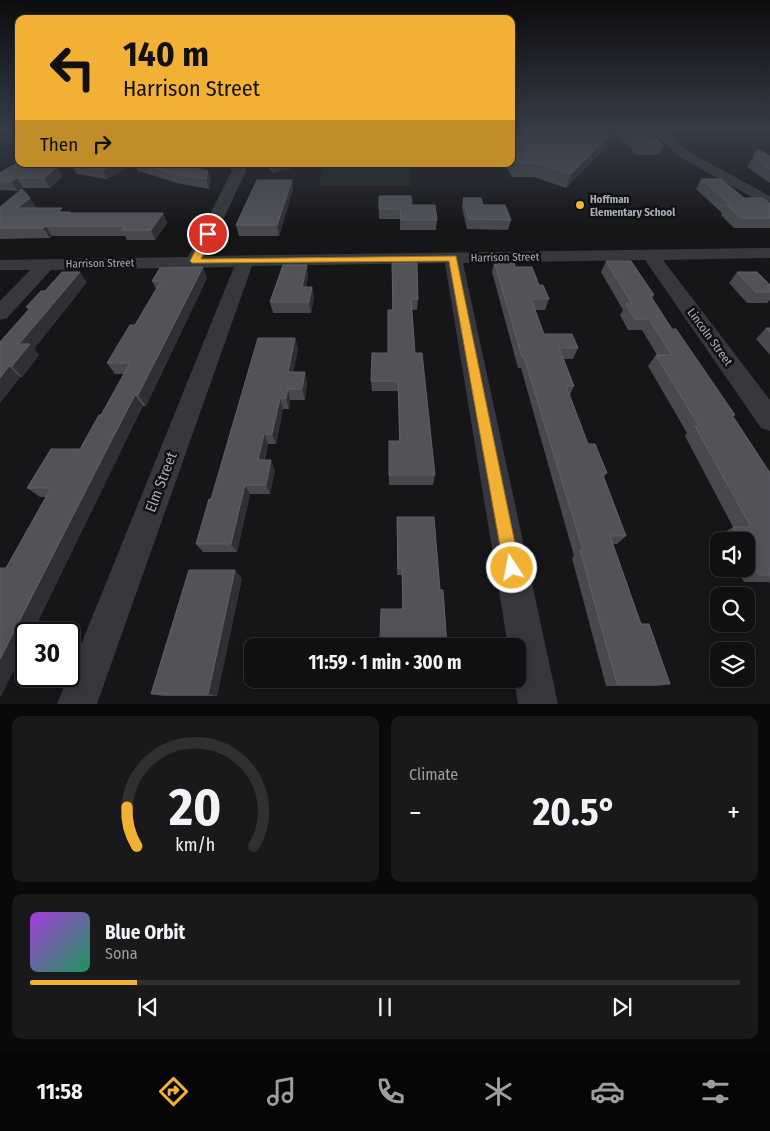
<!DOCTYPE html>
<html lang="en">
<head>
<meta charset="utf-8">
<style>
  body { margin:0; font-family:"Fira Sans Condensed",sans-serif; background:#19191b; color:#f1f3f6; height:100vh; display:flex; flex-direction:column; font-size:19px; white-space:nowrap }
  * { box-sizing:border-box; margin:0 }
  p { font-size:16px; color:#9c9d9f }
  .icon { flex:none; width:28px; height:28px; fill:none; stroke:currentColor; stroke-width:2; stroke-linecap:round; stroke-linejoin:round }
  .map { position:relative; height:704px; overflow:hidden }
  .sheet { display:flex; flex-direction:column; gap:12px; padding:12px; background:#09090a; flex:1 }
  .sheet>* { flex:none }
  .guide { position:absolute; left:15px; top:15px; width:500px; height:152px; border-radius:10px; box-shadow:0 2px 12px #0003,0 0 0 1px #303032; background:#f2b134; color:#111; overflow:hidden }
  .tools { position:absolute; left:710px; top:532px; display:grid; gap:10px }
  .tools a { display:grid; place-items:center; width:45px; height:45px; border-radius:10px; background:#101012; box-shadow:0 2px 12px #0003,0 0 0 1px #303032; font-size:25px }
  .speed { position:absolute; left:15px; top:622px; display:flex; gap:10px; font-size:25px; font-weight:700; text-align:center }
  .speed>* { display:grid; place-content:center; width:65px; height:65px; border-radius:50%; background:#101012; box-shadow:0 2px 12px #0003,0 0 0 1px #303032; line-height:1 }
  .speed .limit { border:2px solid #111; border-radius:8px; background:#fff; color:#111 }
  .pin { position:absolute; display:grid; place-items:center; width:42px; height:42px; color:#fff; margin:-21px; border:2px solid #fff; border-radius:50%; box-shadow:0 1px 5px #0007 }
  .me { position:absolute; width:55px; margin:-28px; rotate:349deg; stroke-linejoin:round; filter:drop-shadow(0 0 4px #0008) }
  .turn { display:flex; align-items:center; gap:18px; height:105px; padding:0 25px; font-size:22px }
  .turn .icon { width:65px; height:65px; stroke-width:2.5 }
  .turn b { display:block; font-size:35px; line-height:42px }
  .then { display:flex; align-items:center; height:48px; padding:0 25px; background:#0003; gap:10px; font-size:19px }
  .big { font-size:38px; font-weight:700; line-height:1.1 }
  .sheet .tile { flex:1; display:flex; flex-direction:column; justify-content:center; gap:8px; min-width:0; padding:0 18px; border-radius:10px; background:#19191b }
  .sheet .dial { align-items:center; gap:0 }
  .dial svg { height:130px; overflow:visible; fill:none; stroke:#303032; stroke-width:7; stroke-linecap:round; text-anchor:middle }
  .dial text { fill:#f1f3f6; stroke:none }
  .song { display:flex; align-items:center; gap:15px }
  .cover { width:60px; height:60px; border-radius:8px; background:linear-gradient(135deg,hsl(280 70% 55%),hsl(150 70% 35%)) }
  .played { height:5px; border-radius:2px; background:linear-gradient(90deg,#f2b134 15%,#303032 15%) }
  .keys { display:flex; justify-content:space-around; direction:ltr }
  .heat { display:flex; justify-content:space-between; align-items:center; font-size:28px; direction:ltr }
  .sheet .tiles { flex:1; display:grid; gap:12px; grid-template-columns:1fr 1fr }
  .tile:last-child { grid-column:span 2 }
  .trip { position:absolute; left:244px; top:638px; width:282px; height:50px; border-radius:10px; background:#101012; box-shadow:0 2px 12px #0003,0 0 0 1px #303032; font-weight:700; line-height:50px; text-align:center }
  .tab-bar { display:flex; height:80px; justify-content:space-around; align-items:center; background:#060607; color:#9c9d9f }
  .tab-bar .icon { width:35px; height:35px }
  .tab-bar .active { color:#f2b134 }
  .tab-bar b { font-size:22px; color:#f1f3f6 }
  .map>svg:first-child { display:block }
  .green { fill:#1e261f }
  .lines { fill:none; stroke-linecap:round; stroke-linejoin:round }
  .minor { fill:#37383d; fill-rule:evenodd }
  .wall { fill:#47494d }
  .shaded-wall { fill:#2f3033 }
  .building { fill:#525359; stroke:#5f6168 }
  .route { fill:#f2b134; stroke:#9d7322 }
  .poi-dot { fill:#f2b134; stroke:#111113; stroke-width:2 }
  .labels { text-anchor:middle; stroke-width:5; stroke-linejoin:round; paint-order:stroke }
  .far-poi-label { font-size:11px; font-weight:bold; fill:#a8adb8; stroke:#111113; text-anchor:start }
  .far-street-label { font-size:11px; fill:#a8adb8; stroke:#111113 }
  .street-label { font-size:12px; fill:#a8adb8; stroke:#111113 }
  .near-street-label { font-size:15px; fill:#a8adb8; stroke:#111113 }
</style>
</head>
<body>
<div class="map">
<svg width="770" height="704" viewBox="0 0 770 704">
  <rect width="100%" height="100%" fill="#161618"/>
  <path class="green" d="M323,164h85l3,22h-92z"/>
  <g class="lines">
    <path class="minor" d="M647,129h13l31,24 79,43v11l-87,-48z
      M227,164h17l2,7 -40,85 564,-8v10l-107,2 107,140v31l-9,-3 -116,-168 -182,3 95,441h-40l-4,-25h4v-33h-10l-63,-383 -193,3 -155,438h-40l177,-437 -183,3 -44,48 -7,2v-19l30,-31h-30v-10l188,-3 44,-86z"/>
  </g>
  <path class="wall" d="M511,129l94,19 -39,40 -32,-11h-22l-7,-13h6z
    M617,129h21l25,16 -4,10h-22l-21,-22z
    M755,129h15v2h-13z
    M758,149l12,7v27l-23,-16z
    M75,164h59l-27,15 -30,-5 -5,-9z
    M135,164h50l26,16 -2,9 -32,-6 -39,-12z
    M265,164h32v3l-24,6z
    M0,173l62,3 -12,12h-27l-5,3 -18,-1z
    M701,179l43,19 26,6v24h-36l-13,-13 1,-2 -26,-24z
    M292,180l1,9 -14,47h-40l-3,-11z
    M379,196l33,9 25,15 -1,10h-36v-11h-21z
    M30,198l6,10 35,5h92l4,10 -12,17h-28l-2,-4h-73l-2,2 -50,1v-32z
    M463,198l20,7 28,15 -3,10 -41,-1 -5,-21z
    M494,261l21,6 24,18 10,14 -4,11h-10l9,24 34,14 -5,11h-9l10,27 -4,9 18,49 19,29 -3,4 22,59 -9,8h-4l28,80 29,60 -13,2h-51l-34,-128 2,-2 -53,-188h-3l-26,-96z
    M606,261l48,34 -2,4 20,30 63,86 -2,1 37,57v111l-1,-2h-25l-7,-13h9v-28h-23l-3,-6 13,-8 -48,-91 2,-3 -39,-67 8,-11h1l-15,-25h-14l-8,-15 3,-5 -22,-38z
    M737,272l33,13v15l-3,3h-20l-18,-20z
    M392,274l26,25 -1,11h-5l3,43 20,122 -2,10h-44v-44h10l-1,-50h-26l-1,-10 17,-28 4,-43z
    M308,276l-2,11h6l2,11 -3,15h-38l-3,-11z
    M207,278l-61,128h-3l-117,228v11l-25,51h-1v-128h6l40,-71h-6l-13,-9 53,-39 21,-34 23,-41h-9l-8,-11 28,-38 21,-36 -4,-8z
    M87,282l-53,67 5,6 -17,22h-2l-20,26v-61l29,-32 -3,-3 19,-16z
    M766,328h4v27l-14,-16z
    M295,338l3,11 -5,23 14,11 -2,17h-15l-1,9h-6l-7,35h-8l-3,16 10,10 -5,24h-20l-13,58h-34l-7,-8 15,-45z
    M397,517l43,73 7,56h-44v-2l-23,-1v-4l22,-30v-34h-5z
    M242,578l-25,118h-54l-12,-2z"/>
  <path class="shaded-wall" d="M610,134l-5,14 -39,40 5,-14z
    M114,164h20l-27,15 -4,-9z
    M272,164h25v3l-24,6z
    M57,167l5,9 -12,12 -6,-10z
    M208,171l3,9 -2,9 -3,-10z
    M17,178l6,10 -5,3 -7,-9z
    M292,180l1,9 -14,47 -2,-11z
    M30,198l6,10 -12,11 -7,-11z
    M163,213l4,10 -12,17 -4,-10z
    M46,226l6,10 -2,2 -7,-10z
    M307,265l1,11 -4,22 -2,-11z
    M203,267l4,11 -61,128 -8,-11z
    M80,272l7,10 -53,67 5,6 -17,22 -10,-11 7,-22z
    M312,287l2,11 -3,15 -2,-11z
    M295,338l3,11 -7,34 -3,-11z
    M9,366l11,11 -20,26v-25z
    M305,372l2,11 -2,17 -3,-11z
    M288,389l2,11 -1,9 -3,-11z
    M135,395l8,11 -111,228h-6v11l-25,51h-1v-37z
    M280,398l3,11 -7,35 -4,-10z
    M264,434l4,10 -6,26 -4,-10z
    M271,460l4,10 -5,24 -4,-9z
    M245,485l5,9 -13,58 -6,-8z
    M235,570l7,8 -25,118 -9,-2z"/>
  <path class="building" d="M511,129h80l19,5 -39,40 -33,-11h-23l-4,-6z
    M624,129h14l8,2 17,14h-22z
    M758,149l12,7v13l-17,-12z
    M17,163l2,1 38,3 -13,11h-27l-6,4 -11,-2v-7z
    M75,164h39l-11,6 -31,-5z
    M142,164h43l23,7 -2,8 -33,-5z
    M701,179h20l23,19h19l7,6v14h-29l-14,-13h4z
    M257,180h35l-15,45h-41z
    M22,189l8,9 -13,10h45l-4,4h12l-2,1h95l-12,17h-29l3,-4h-79l-3,2h-43v-21z
    M379,196h32l1,9h23l2,15h-36l-1,-11h-21z
    M463,198h18l2,7h22l6,15 -42,-1z
    M494,261h20l1,6h17l7,18h4l6,14h-18l13,35h28l6,14h-19l15,38h-8l22,58h7l12,29h-5l24,63h-16l31,88h8l21,60h-53l-37,-134h3l-59,-193h-2z
    M606,261h25l23,34h-4l22,34h4l59,86h-3l38,58v102h-11l-13,-23v-11h-6l-7,-14h18l-56,-101h4l-43,-71h16l-23,-36h-14l-9,-15h6z
    M392,263h25l1,36h-7l4,54h7l13,122h-46v-34h11l-2,-60h-27l1,-28h16v-43h5z
    M283,265h24l-5,22h10l-3,15h-39z
    M203,267l-65,128h-3l-23,44 -112,220v-91h6l45,-80h-24l24,-39h29l19,-34h2l29,-52h-23l23,-38h5l26,-44h-9l8,-13z
    M62,272h18l-61,72h11l-18,22h-3l-9,12v-36l31,-35h-5l15,-16h4z
    M737,272h20l13,13v7h-14z
    M766,328h4v4z
    M258,338h37l-7,34h17l-3,17h-14l-2,9h-6l-8,36h-8l-6,26h13l-5,25h-21l-14,59h-35l13,-45h2z
    M397,517h37l6,73h3l4,56h-43v-7h-24l1,-30h22l-1,-41h-4z
    M189,570h46l-27,124h-57z"/>
  <linearGradient id="sky" x2="0" y2="1"><stop stop-color="#0c0c0d"/><stop offset="0.57" stop-color="#363c48"/><stop offset="1" stop-color="#363c48" stop-opacity="0"/></linearGradient>
  <rect width="770" height="228" fill="url(#sky)"/>
  <path class="route" d="M208,231l5,3 -12,25 255,-3 64,312 -2,6 -6,2 -6,-2 -2,-6 -55,-307 -257,2 -2,-2 14,-27z"/>
  <circle class="poi-dot" cx="580" cy="205" r="5"/>
  <g class="labels">
    <g class="far-poi-label">
      <text x="590" y="203">Hoffman<tspan x="590" dy="13">Elementary School</tspan></text>
    </g>
    <g class="far-street-label">
      <text transform="translate(505 257) rotate(-1)" y="4">Harrison Street</text>
      <text transform="translate(100 263) rotate(-1)" y="4">Harrison Street</text>
    </g>
    <g class="street-label">
      <text transform="translate(710 337) rotate(54)" y="4">Lincoln Street</text>
    </g>
    <g class="near-street-label">
      <text transform="translate(161 482) rotate(-69)" y="5">Elm Street</text>
    </g>
  </g>
</svg>
<div class="tools">
<a><svg class="icon" aria-label="sound" viewBox="0 0 24 24"><path d="M4 9h4l5-4v14l-5-4H4zM17 9q2 3 0 6"/></svg></a>
<a><svg class="icon" aria-label="search" viewBox="0 0 24 24"><circle cx="10" cy="10" r="6"/><path d="M15 15l6 6"/></svg></a>
<a><svg class="icon" aria-label="layers" viewBox="0 0 24 24"><path d="M12 4l9 5-9 5-9-5zM3 14l9 5 9-5"/></svg></a>
</div>
<div class="speed"><div class="limit">30</div></div>
<div class="pin" style="left:208px;top:234px;background:#d93025"><svg class="icon" aria-label="arrive" viewBox="0 0 24 24"><path d="M6 21V4h12l-3 4 3 4H6"/></svg></div>
<svg class="me" style="left:512px;top:568px" viewBox="-20 -20 40 40"><circle r="17" fill="#f2b134" stroke="#fff" stroke-width="3"/><path d="M0-11L8 9 0 5-8 9z" fill="#fff"/></svg>
<div class="trip">11:59 · 1 min · 300 m</div>
<div class="guide">
<div class="turn"><svg class="icon" aria-label="left" viewBox="0 0 24 24"><path d="M17 20v-9H6M10 6l-5 5 5 5"/></svg><div><b>140 m</b>Harrison Street</div></div>
<div class="then">Then<svg class="icon" aria-label="right" viewBox="0 0 24 24"><path d="M7 20v-9h11M14 6l5 5-5 5"/></svg></div>
</div>
</div>
<section class="sheet">
<div class="tiles">
<div class="tile dial"><svg viewBox="0 0 100 80">
<path d="M14 69A42 42 0 1 1 86 69"/>
<path d="M14 69A42 42 0 0 1 8 45" stroke="#f2b134"/>
<text x="50" y="56" font-size="32" font-weight="700">20</text>
<text x="50" y="72" font-size="11">km/h</text>
</svg></div>
<div class="tile"><p>Climate</p>
<div class="heat"><a>−</a><b class="big">20.5°</b><a>+</a></div>
</div>
<div class="tile">
<div class="song"><i class="cover"></i><div><b>Blue Orbit</b><p>Sona</p></div></div>
<div class="played"></div>
<div class="keys"><svg class="icon" aria-label="previous" viewBox="0 0 24 24"><path d="M18 5L8 12l10 7zM5 5v14"/></svg><svg class="icon" aria-label="pause" viewBox="0 0 24 24"><path d="M8 5v14M16 5v14"/></svg><svg class="icon" aria-label="next" viewBox="0 0 24 24"><path d="M6 5l10 7-10 7zM19 5v14"/></svg></div>
</div>
</div>
</section>
<nav class="tab-bar">
<b>11:58</b>
<svg class="icon active" aria-label="directions" viewBox="0 0 24 24"><path d="M12 3l9 9-9 9-9-9zM9 14v-3h6M13 9l2 2-2 2"/></svg>
<svg class="icon" aria-label="music" viewBox="0 0 24 24"><path d="M9 18V5l10-2v13"/><circle cx="6" cy="18" r="3"/><circle cx="16" cy="16" r="3"/></svg>
<svg class="icon" aria-label="phone" viewBox="0 0 24 24"><path d="M5 4h4l2 5-3 2q2 4 5 5l2-3 5 2v4C11 20 4 13 5 4z"/></svg>
<svg class="icon" aria-label="climate" viewBox="0 0 24 24"><path d="M12 3v18M4 7l16 10M4 17L20 7"/></svg>
<svg class="icon" aria-label="car" viewBox="0 0 24 24"><path d="M5 17H2v-5l4-1 3-4h7l3 4 3 1v5h-3M9 17h6M6 11h13"/><circle cx="7" cy="17" r="2"/><circle cx="17" cy="17" r="2"/></svg>
<svg class="icon" aria-label="filters" viewBox="0 0 24 24"><path d="M4 7h16M4 17h16"/><circle cx="9" cy="7" r="2"/><circle cx="15" cy="17" r="2"/></svg>
</nav>
</body>
</html>
